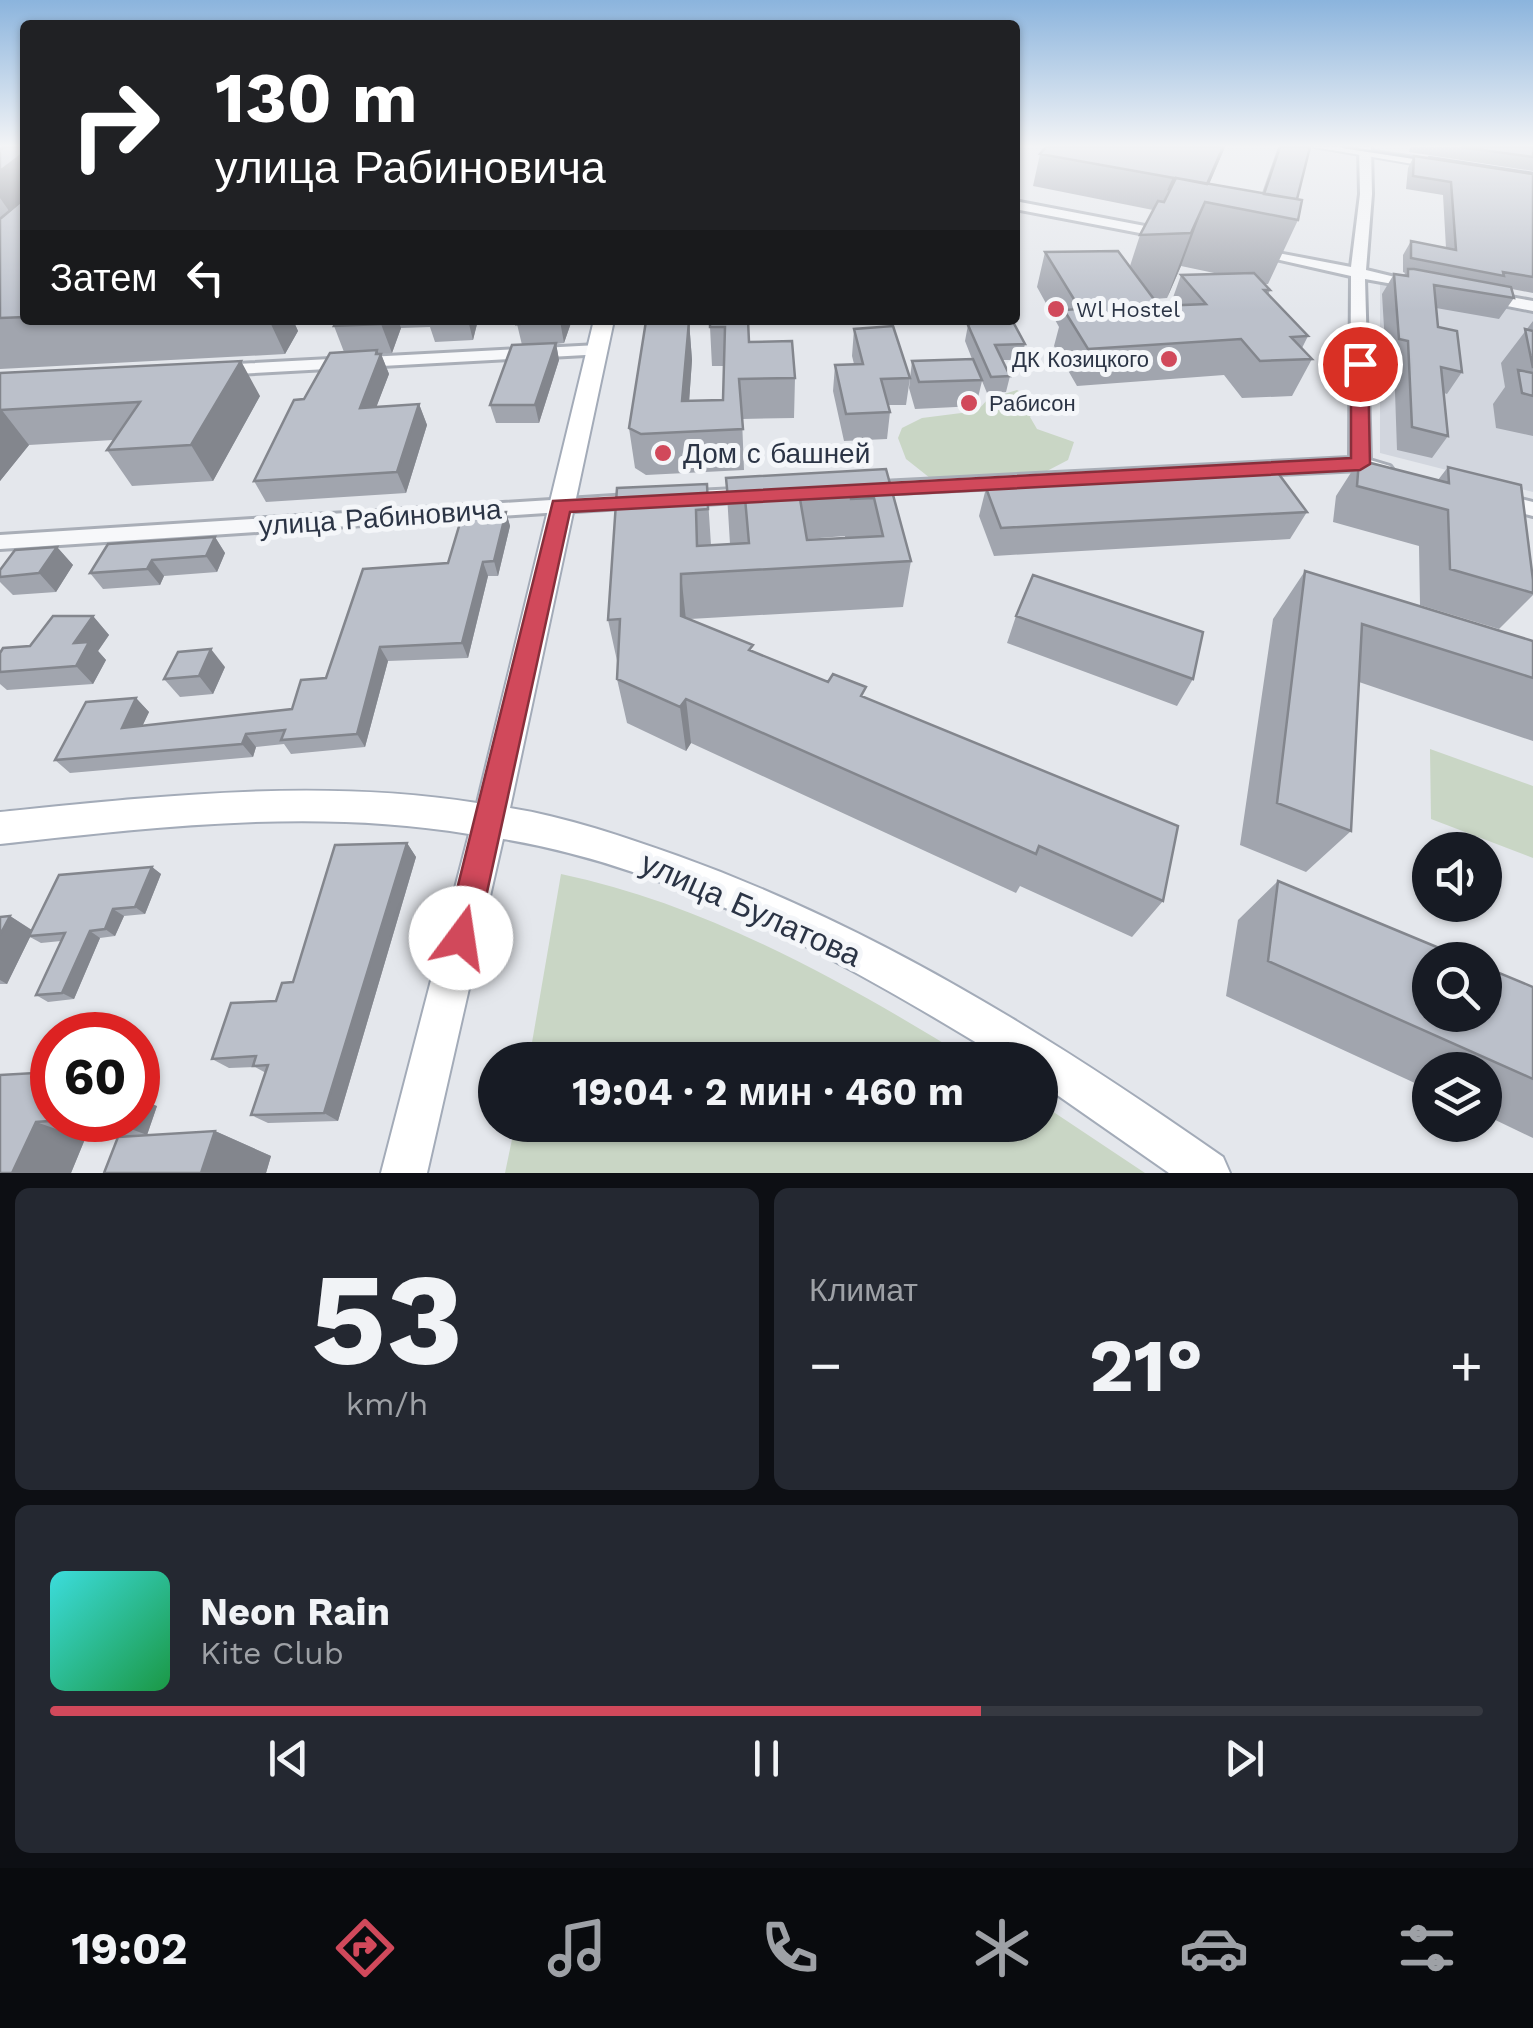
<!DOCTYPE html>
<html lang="ru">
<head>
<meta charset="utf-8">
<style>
  body { margin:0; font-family:"Work Sans",sans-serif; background:#242831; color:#f1f3f6; height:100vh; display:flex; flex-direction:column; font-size:38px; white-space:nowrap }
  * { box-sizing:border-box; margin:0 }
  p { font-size:32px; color:#9ea1a6 }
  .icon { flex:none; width:55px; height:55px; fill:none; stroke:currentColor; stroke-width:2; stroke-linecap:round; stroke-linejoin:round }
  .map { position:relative; height:1173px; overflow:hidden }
  .drawer { display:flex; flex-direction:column; gap:15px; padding:15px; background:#0d0f14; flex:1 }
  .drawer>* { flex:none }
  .hud { position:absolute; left:20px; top:20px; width:1000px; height:305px; border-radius:10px; box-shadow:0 2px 8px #0004; background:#202124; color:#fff; overflow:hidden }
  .fabs { position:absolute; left:1412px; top:832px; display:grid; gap:20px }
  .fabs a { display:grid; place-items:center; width:90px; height:90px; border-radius:50%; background:#171b24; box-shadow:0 2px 8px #0004; font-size:50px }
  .speed { position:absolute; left:30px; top:1012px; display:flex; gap:20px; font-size:50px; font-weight:700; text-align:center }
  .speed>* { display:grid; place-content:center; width:130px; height:130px; border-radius:50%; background:#171b24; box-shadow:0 2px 8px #0004; line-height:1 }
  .speed .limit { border:15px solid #d22; background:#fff; color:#111 }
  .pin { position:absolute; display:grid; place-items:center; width:85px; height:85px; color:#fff; margin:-42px; border:5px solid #fff; border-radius:50%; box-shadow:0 2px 10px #0007 }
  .me { position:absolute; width:110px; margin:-55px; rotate:14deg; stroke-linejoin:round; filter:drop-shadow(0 0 8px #0008) }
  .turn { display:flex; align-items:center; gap:35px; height:210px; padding:0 30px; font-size:45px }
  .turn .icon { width:130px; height:130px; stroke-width:2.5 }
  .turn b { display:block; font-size:70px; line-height:85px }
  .then { display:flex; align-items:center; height:95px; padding:0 30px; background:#0003; gap:20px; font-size:38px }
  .big { font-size:75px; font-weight:700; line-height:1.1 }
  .drawer .widget { flex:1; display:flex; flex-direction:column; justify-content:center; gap:15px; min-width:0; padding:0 35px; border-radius:15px; background:#242831 }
  .drawer .dial { align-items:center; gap:0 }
  .dial b { font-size:130px; line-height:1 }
  .song { display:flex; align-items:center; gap:30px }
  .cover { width:120px; height:120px; border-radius:15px; background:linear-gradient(135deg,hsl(180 70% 55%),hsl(140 70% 35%)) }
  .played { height:10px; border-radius:5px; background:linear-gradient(90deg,#d1495b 65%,#363941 65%) }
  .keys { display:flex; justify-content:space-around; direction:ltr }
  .heat { display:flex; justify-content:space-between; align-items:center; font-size:55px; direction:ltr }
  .drawer .tiles { flex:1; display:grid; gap:15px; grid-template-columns:1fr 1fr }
  .widget:last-child { grid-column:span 2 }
  .trip { position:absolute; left:478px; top:1042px; width:580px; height:100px; border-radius:50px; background:#171b24; box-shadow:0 2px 8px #0004; font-weight:700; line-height:100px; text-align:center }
  .tab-bar { display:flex; height:160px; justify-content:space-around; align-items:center; background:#090b0e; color:#9ea1a6 }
  .tab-bar .icon { width:70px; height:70px }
  .tab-bar .selected { color:#d1495b }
  .tab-bar b { font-size:45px; color:#f1f3f6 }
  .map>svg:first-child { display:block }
  .built { fill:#d2d6de }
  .green { fill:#c9d6c5 }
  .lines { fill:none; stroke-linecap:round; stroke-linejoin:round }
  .minor-casing { stroke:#a9aeb7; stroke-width:6 }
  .major-casing { stroke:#a3abb8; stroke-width:4 }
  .minor { fill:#f7f8fa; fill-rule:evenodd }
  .major { fill:#fff; fill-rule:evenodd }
  .tram { stroke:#7d8696; stroke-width:2.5 }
  .wall { fill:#a1a5ae; fill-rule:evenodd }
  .shaded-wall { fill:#83868d }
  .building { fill:#bbc0ca; stroke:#83868d; stroke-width:2.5; fill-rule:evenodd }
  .route { fill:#d1495b; stroke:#882f3b; stroke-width:2.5 }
  .poi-dot { fill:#d1495b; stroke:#f4f6f9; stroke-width:4 }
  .labels { text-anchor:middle; stroke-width:10; stroke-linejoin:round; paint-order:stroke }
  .far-poi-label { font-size:22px; fill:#2b3445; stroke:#f4f6f9; text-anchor:start }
  .poi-label { font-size:28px; fill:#2b3445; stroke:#f4f6f9; text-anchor:start }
  .street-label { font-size:28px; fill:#2b3445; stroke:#f4f6f9 }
  .near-street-label { font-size:32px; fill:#2b3445; stroke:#f4f6f9 }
</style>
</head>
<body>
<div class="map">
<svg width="1533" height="1173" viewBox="0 0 1533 1173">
  <rect width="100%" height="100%" fill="#e4e7ec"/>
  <path class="built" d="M1380,284l153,30v178l-153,-39z"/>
  <path class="green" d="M1017,390l16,9 4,8 -7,10 7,12 37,13 -6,18 -23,12 -115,6 -24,-19 -8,-21 4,-10 20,-10 55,-7 11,-12z
    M1430,749l103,37v72l-102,-39z
    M561,874c147,31 282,107 410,186h-442z
    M1040,1103l105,70h-640l10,-48h525z"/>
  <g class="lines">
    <defs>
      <path id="minor" d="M1359,147h12l1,47 -6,76 62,15 -7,4 -56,-10 5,181 20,6 3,4 -3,4 -30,-4 -505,25 -3,-5 3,-5 7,-2 488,-25 1,-182 -106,-24 7,-4 99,19 9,-73z
        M1015,201l156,30 7,4 -7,4 -156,-30z
        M1482,292l51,9v10l-56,-11 -3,-3z
        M598,345l6,1v8l-387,21 -9,-5 9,-5z
        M755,488l10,7 -3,5 -85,6 -10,-7 10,-7z
        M1497,493l36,9v14l-43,-11 -3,-5 3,-5z
        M645,494l10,7 -3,5 -652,43v-14z"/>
      <path id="major" d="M1314,147h33l101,15 7,4 -7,4z
        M594,320h20l-104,488c57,9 114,29 168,48 198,71 374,181 545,301l7,16h-61l-129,-90v-23h-35c-154,-94 -322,-191 -502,-221l-76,334h-46l88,-339c-156,-26 -313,-7 -469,10v-32c160,-16 318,-34 477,-9z"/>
    </defs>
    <use href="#minor" class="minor-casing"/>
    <use href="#major" class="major-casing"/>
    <use href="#minor" class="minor"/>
    <use href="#major" class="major"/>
    <path class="tram" d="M1343,147l99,15
      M1429,157l104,16"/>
  </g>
  <path class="wall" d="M0,147h25v173h268l5,11 -13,23 -285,15z
    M1046,147h179l-16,37 53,9 16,-46h32l-13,52 1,21 -30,64h-3l5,6 -2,5 40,41 -6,12 10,11 -20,37 -50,2 -18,-23 -147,11 -23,-40 5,-19 -22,-40 8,-35 85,14 10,-31 13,-25 -120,-24 7,-32zM1181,266l38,8 -38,1 -11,31h-11l-5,-7 13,-1z
    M1410,147h123v24l-124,-19z
    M1414,156l119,18v119l-21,-4 2,9 -15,21 -63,-11 2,19 24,45 -15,22 -3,-1 4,43 -16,22 -35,-8 -3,-87 -8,-2 -4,-67 12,-20 10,1 1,-2 -2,-1v-17l8,-14 35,7 -3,-53 -37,-6 2,-21z
    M337,320h141l-5,20 -38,2 -5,-15 -29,1 -9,25 -13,1h2l8,20 -13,33 43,-3 8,21 -21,68 -140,9 -12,-21 50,-82 40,-47 -10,-26z
    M519,320h53l-8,23 -8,1 3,16 -20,63h-43l-6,-18 32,-60 -5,-21z
    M748,320l1,22 46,36 -1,40 -52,1 2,51 -98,5 -11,-7 -6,-40 60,-107 3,39 -3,41 34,-1 1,-34h-12l-2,-39z
    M975,320h37l13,24 -4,16h-18l7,16 -4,16 -19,1 -5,-12 -6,25 -61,3 -6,-21 3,-27 60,-2 -7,-18 3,-16 7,-3z
    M1533,321v115l-37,-8 -3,-24 12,-17 -4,-24z
    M854,329l56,49 -4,27h-18l2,7 -3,27 -43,2 -11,-50 2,-26 19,-1 -2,-8z
    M0,373l260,23 -47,85 -81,5 -25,-36 6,-10 -84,5 -29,36z
    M1359,460l79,20 10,-13 85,113v15l-34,34 -79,-24 -1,-59 -86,-24 3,-26z
    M886,469l25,92 -8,46 -213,12 63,32 112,47 298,203 -31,36 -112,-51 -4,7 -325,-150 -5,8 -59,-28 -10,-44 1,-14 -10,-45 99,-136 4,61 19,-1 -4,-66zM845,536v2l-38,1z
    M986,488l321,24 -17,27 -296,17 -15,-40z
    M506,512l4,14 -12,50h-10l-20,82 -80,3 -23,86 -74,7 -7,-10 -28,3 -3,10 -183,16 -15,-13 81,-62 13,14 -7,14 150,-17z
    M215,537l10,16 -8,19 -53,4 -4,9 -57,4 -13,-16z
    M57,547l16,18 -17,27 -43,3 -13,-13v-12z
    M1305,571l228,70v100l-174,-59 -8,149 -45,41 -66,-27 33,-226z
    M93,616l16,19 -11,16 8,9 -13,24 -86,6 -7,-6v-31l30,-7z
    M1016,616l177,63 -16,27 -170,-63z
    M225,667l-12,27 -33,3 -16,-18z
    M407,843l9,14 -78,264 -70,2 -17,-8 15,-42 -11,-6 -26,1 -17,-9 64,-58 17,-19z
    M152,867l9,7 -16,40 -21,2 -9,20 -15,2 -26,61 -26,3 -12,-7 25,-54 -20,2 -11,-6 -23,47h-7v-67l10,-1 22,14z
    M1278,881l255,106v151l-48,-23v-45h-55v20l-204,-94 12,-76z
    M0,1075l52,45h86l19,-14 -10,29 68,-4 56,25 -5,17h-162l14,-36 -33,2 -14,34h-71z"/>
  <path class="shaded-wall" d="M1223,147h2l-21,49 -2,-1z
    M25,152v57l-11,9 -14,-20v-27z
    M1205,202l-24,64 -14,32 24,-65z
    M269,320h24l5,11 -13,23z
    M382,320h16l3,8 -9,25 -11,-29z
    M468,320h10l-5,20z
    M561,320h11l-8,23 -4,-22z
    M689,321l3,39 -5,72 -5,-31z
    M556,343l3,17 -20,63 -4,-18z
    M377,350l3,7 1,-3 8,20 -21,55 -8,-21z
    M241,361l19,35 -47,85 -22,-36z
    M419,404l8,21 -21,68 -9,-21z
    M1,409l28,36 -29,36v-71z
    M506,512l4,14 -12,50 -4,-15z
    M215,537l10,16 -8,19 -11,-16z
    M57,547l16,18 -17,27 -17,-19z
    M152,560l12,16 -4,9 -13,-16z
    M483,562l5,14 -20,82 -6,-15z
    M681,574l5,46 -5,-4z
    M93,616l16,19 -11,16 8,9 -13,24 -17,-18 -2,-23z
    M380,647l8,14 -23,86 -8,-13z
    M211,649l14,18 -12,27 -14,-18z
    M136,698l13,14 -14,30 -13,-14z
    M686,699l5,44 -5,8 -6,-44z
    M246,734l10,13 -3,10 -11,-13z
    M407,843l9,14 -78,264 -14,-8z
    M152,867l9,7 -16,40 -10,-7z
    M113,909l11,7 -9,20 -10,-7z
    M10,916l23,15 -26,53 -7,-4v-45z
    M90,931l10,7 -26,61 -12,-6z
    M138,1098l19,8 -10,29 -40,-15h31z
    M36,1122l49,17 -14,34h-59z
    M215,1131l56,25 -5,17h-65z"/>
  <path class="building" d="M4,147h21v5l-25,19v-21z
    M1046,147h177l-16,37 -31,-6 -6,11h-1l5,-11 -134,-24z
    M1280,147h30l-13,52 -33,-5z
    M1461,147h72v10z
    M1414,156l119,18v103l-30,-5 1,4 -93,-18v-17l45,9 -5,-68 -38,-6z
    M1176,178l126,22 -4,20 -93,-18 -14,31 -51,2 18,-34 6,1z
    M25,198v119l-25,1v-99z
    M1118,251l41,55 47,-2 -25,-29 73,-2 16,17h-6l44,46 -17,1 21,22 -52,2 -19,-22 -153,10 -24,-39 16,-1 -35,-57z
    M1408,269h6l97,18 3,11 -80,-13 4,42 19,4 5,41 -21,-5 7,69 -36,-9 -4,-86 -9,-2 -5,-65 14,2z
    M337,320h45l-1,4 -47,2z
    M519,320h42l-1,1 -43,3z
    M710,320h38l1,22 43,-1 3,37 -56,1 4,50 -102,5 -12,-6 17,-107h43l-7,80 41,-1 2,-73h-15z
    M978,320h34l13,24 -30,1 15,31 -19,1 -23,-52z
    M893,326l17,52 -29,1 9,33 -44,2 -11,-49 28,-1 -9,-35z
    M1525,329l8,2v37z
    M556,343l-21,62h-45l22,-60z
    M377,350l-1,4h5l-21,54 59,-4 -22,68 -143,9 40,-81 10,-1 26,-46z
    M973,359l9,21 -63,2 -7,-21z
    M241,361l-50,84 -84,5 33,-48 -140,8v-37z
    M1518,370l15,3v23l-11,-3z
    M1359,460l90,23 -1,-16 73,18 12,95v13l-83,-24 -2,-59 -91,-24z
    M886,469l25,92 -230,13v42l72,29 -4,5 79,32 5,-8 33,13 -5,9 317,130 -15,75 -124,-55 -3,8 -350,-155 -6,8 -63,-28 3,-60 -12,1 9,-132 90,-4 1,25 -12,1 1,36 52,-3 -4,-45 -17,1 -2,-21zM850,490l1,9 23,-1 9,38 -76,4 -8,-47z
    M1278,473l29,39 -306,16 -15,-40z
    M506,512l-12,49 -11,1 -21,81 -82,4 -23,87 -76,6 4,-10 -39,4 -4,10 -187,16 31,-58 50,-4 -14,30 170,-19 9,-29 25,-2 37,-109 85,-6 15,-50z
    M215,537l-9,19 -54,4 -5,9 -57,4 18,-29z
    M57,547l-18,26 -39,4v-7l15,-20z
    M1305,571l228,70v37l-171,-54 -11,207 -74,-28z
    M1033,575l170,57 -10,47 -177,-63z
    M53,616h40l-19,27 15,-1 -13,24 -76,6v-19l3,-5 27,-2z
    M211,649l-12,27 -35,3 14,-27z
    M407,843l-83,270 -73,2 17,-50 -15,1 3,-10 -44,3 19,-56 45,-2 6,-18 11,-1 42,-137z
    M152,867l-17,40 -22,2 -8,20 -15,2 -28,62 -26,2 29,-62 -36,3 30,-61z
    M1278,881l190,79h-38v55h55v-48l48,20v92l-265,-118z
    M10,916l-10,19v-18z
    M52,1072v13l-2,6h2v29h11l-27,2 -24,51h-12v-98z
    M215,1131l-14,42h-97l14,-36z"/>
  <linearGradient id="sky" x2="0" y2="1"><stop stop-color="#8bb4dd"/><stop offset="0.47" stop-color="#f3f4f6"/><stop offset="1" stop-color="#f3f4f6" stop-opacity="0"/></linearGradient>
  <rect width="1533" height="311" fill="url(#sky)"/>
  <path class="route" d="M1360,359l8,5 2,100 -10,6 -790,42 -93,426 -5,11 -11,4 -11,-4 -5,-11 108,-437 798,-43v-94z"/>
  <g class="poi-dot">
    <circle cx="1056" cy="309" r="10"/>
    <circle cx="1169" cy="359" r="10"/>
    <circle cx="969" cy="403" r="10"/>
    <circle cx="663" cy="453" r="10"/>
  </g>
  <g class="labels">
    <g class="far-poi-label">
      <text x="1076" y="317">Wl Hostel</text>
      <text x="1149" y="367" text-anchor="end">ДК Козицкого</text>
      <text x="989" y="411">Рабисон</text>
    </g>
    <g class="poi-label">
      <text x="683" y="463">Дом с башней</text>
    </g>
    <g class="street-label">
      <text transform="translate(380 517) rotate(-4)" y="10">улица Рабиновича</text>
    </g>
    <g class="near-street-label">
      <text transform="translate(751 909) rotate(24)" y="11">улица Булатова</text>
    </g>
  </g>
</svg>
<div class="fabs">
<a><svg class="icon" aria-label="sound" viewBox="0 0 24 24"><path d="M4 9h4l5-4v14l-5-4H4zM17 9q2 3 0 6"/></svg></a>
<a><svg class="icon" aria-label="search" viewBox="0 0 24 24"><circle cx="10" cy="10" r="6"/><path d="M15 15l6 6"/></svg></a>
<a><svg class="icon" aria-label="layers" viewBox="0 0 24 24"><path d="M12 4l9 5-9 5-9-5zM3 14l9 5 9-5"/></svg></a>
</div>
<div class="speed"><div class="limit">60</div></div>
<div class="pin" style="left:1360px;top:364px;background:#d93025"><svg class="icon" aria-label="arrive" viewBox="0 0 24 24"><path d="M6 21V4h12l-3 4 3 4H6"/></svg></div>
<svg class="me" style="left:461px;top:938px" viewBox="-20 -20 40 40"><circle r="19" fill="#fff"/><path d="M0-13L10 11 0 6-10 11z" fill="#d1495b"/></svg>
<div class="trip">19:04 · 2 мин · 460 m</div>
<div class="hud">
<div class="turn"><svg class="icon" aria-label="right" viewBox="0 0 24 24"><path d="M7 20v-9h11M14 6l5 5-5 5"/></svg><div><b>130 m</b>улица Рабиновича</div></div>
<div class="then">Затем<svg class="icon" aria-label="left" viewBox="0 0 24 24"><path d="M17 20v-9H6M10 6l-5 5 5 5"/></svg></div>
</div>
</div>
<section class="drawer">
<div class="tiles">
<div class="widget dial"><b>53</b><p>km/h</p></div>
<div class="widget"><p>Климат</p>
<div class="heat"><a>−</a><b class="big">21°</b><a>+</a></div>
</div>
<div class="widget">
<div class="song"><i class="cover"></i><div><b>Neon Rain</b><p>Kite Club</p></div></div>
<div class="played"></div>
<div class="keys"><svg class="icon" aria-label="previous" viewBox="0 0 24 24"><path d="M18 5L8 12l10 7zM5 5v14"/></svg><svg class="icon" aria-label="pause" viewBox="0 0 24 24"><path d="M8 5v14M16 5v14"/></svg><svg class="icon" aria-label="next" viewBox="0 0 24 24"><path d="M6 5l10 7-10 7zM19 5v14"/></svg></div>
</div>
</div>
</section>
<nav class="tab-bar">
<b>19:02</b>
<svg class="icon selected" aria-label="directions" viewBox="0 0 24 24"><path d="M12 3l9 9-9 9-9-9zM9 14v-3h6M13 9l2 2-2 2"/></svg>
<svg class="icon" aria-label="music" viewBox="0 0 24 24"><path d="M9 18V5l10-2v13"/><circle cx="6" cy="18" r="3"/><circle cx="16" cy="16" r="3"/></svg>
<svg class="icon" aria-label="phone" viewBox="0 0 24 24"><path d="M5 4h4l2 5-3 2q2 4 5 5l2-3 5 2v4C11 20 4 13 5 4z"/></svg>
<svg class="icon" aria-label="climate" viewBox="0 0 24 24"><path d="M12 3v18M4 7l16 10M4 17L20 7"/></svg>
<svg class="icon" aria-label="car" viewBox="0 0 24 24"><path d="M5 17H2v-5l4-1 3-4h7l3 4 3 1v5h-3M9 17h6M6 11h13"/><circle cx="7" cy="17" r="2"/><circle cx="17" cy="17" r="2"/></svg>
<svg class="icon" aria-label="filters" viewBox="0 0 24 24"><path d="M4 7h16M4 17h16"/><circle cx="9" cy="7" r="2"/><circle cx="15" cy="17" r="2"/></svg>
</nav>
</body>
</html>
